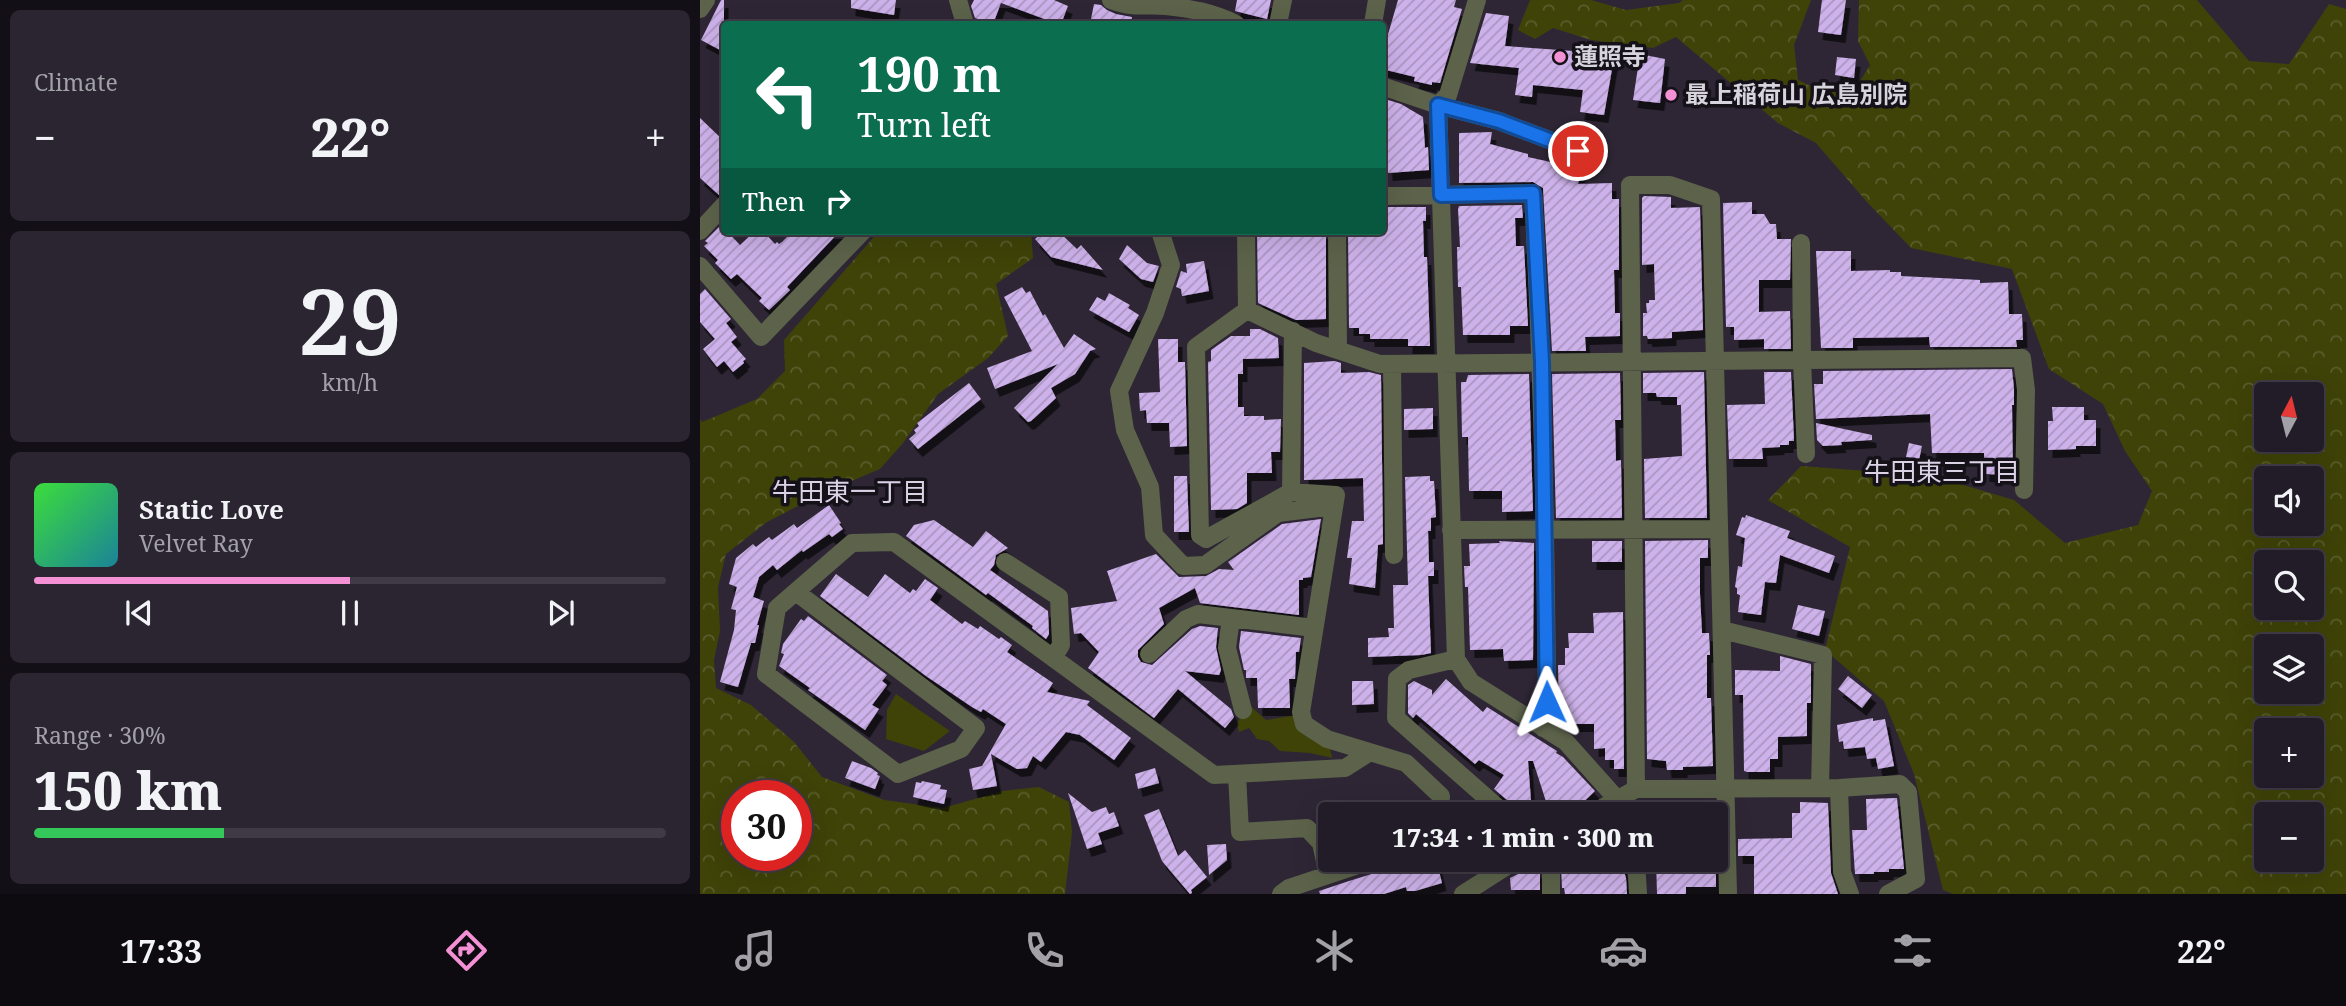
<!DOCTYPE html>
<html lang="en">
<head>
<meta charset="utf-8">
<style>
  body { margin:0; font-family:"Noto Serif","Noto Sans JP",serif; background:#2a2530; color:#f1f3f6; height:100vh; display:flex; flex-direction:column; font-size:26px; white-space:nowrap }
  * { box-sizing:border-box; margin:0 }
  p { font-size:23px; color:#a2a1a8 }
  .icon { flex:none; width:38px; height:38px; fill:none; stroke:currentColor; stroke-width:2; stroke-linecap:round; stroke-linejoin:round }
  .map { position:relative; flex:1; overflow:hidden }
  .side { display:flex; flex-direction:column; gap:10px; padding:10px; background:#130f16; width:700px }
  .side>* { flex:none }
  .guide { position:absolute; left:21px; top:21px; width:665px; height:214px; border-radius:7px; box-shadow:0 7px 28px #0002,0 0 0 2px #3f3a45; background:#0b6e4f; color:#fff; overflow:hidden }
  .needle { width:46px; rotate:7deg }
  .controls { position:absolute; left:1554px; top:382px; display:grid; gap:14px }
  .controls a { display:grid; place-items:center; width:70px; height:70px; border-radius:7px; background:#221c28; box-shadow:0 7px 28px #0002,0 0 0 2px #3f3a45; font-size:35px }
  .speed { position:absolute; left:21px; top:780px; display:flex; gap:14px; font-size:35px; font-weight:700; text-align:center }
  .speed>* { display:grid; place-content:center; width:91px; height:91px; border-radius:50%; background:#221c28; box-shadow:0 7px 28px #0002,0 0 0 2px #3f3a45; line-height:1 }
  .speed .limit { border:10px solid #d22; background:#fff; color:#111 }
  .pin { position:absolute; display:grid; place-items:center; width:60px; height:60px; color:#fff; margin:-30px; border:4px solid #fff; border-radius:50%; box-shadow:0 2px 7px #0007 }
  .me { position:absolute; width:77px; margin:-38px; rotate:359deg; stroke-linejoin:round; filter:drop-shadow(0 0 5px #0008) }
  .turn { display:flex; align-items:center; gap:24px; height:147px; padding:0 21px; font-size:32px }
  .turn .icon { width:91px; height:91px; stroke-width:2.5 }
  .turn b { display:block; font-size:49px; line-height:60px }
  .then { display:flex; align-items:center; height:66px; padding:0 21px; background:#0003; gap:14px; font-size:26px }
  .big { font-size:52px; font-weight:800; line-height:1.1 }
  .side .card { flex:1; display:flex; flex-direction:column; justify-content:center; gap:10px; min-width:0; padding:0 24px; border-radius:10px; background:#2a2530 }
  .side .dial { align-items:center; gap:0 }
  .dial b { font-size:91px; line-height:1 }
  .song { display:flex; align-items:center; gap:21px }
  .cover { width:84px; height:84px; border-radius:10px; background:linear-gradient(135deg,hsl(120 70% 55%),hsl(190 70% 35%)) }
  .played { height:7px; border-radius:4px; background:linear-gradient(90deg,#f491d4 50%,#3f3a45 50%) }
  .keys { display:flex; justify-content:space-around; direction:ltr }
  .heat { display:flex; justify-content:space-between; align-items:center; font-size:38px; direction:ltr }
  .charge { height:10px; border-radius:5px; background:linear-gradient(90deg,#34c759 30%,#3f3a45 0) }
  .trip { position:absolute; left:618px; top:802px; width:410px; height:70px; border-radius:7px; background:#221c28; box-shadow:0 7px 28px #0002,0 0 0 2px #3f3a45; font-weight:800; line-height:70px; text-align:center }
  .tabs { display:flex; height:112px; justify-content:space-around; align-items:center; background:#0e0b10; color:#a2a1a8 }
  .tabs .icon { width:49px; height:49px }
  .tabs .active { color:#f491d4 }
  .tabs b { font-size:32px; color:#f1f3f6 }
  main { display:flex; flex:1; min-height:0 }
  .map>svg:first-child { display:block }
  .forest { fill:url(#forest-crowns); fill-rule:evenodd }
  .park { fill:#3f4308 }
  .building { fill:url(#building-hatch); filter:url(#shadow) }
  .lines { fill:none; stroke-linecap:round; stroke-linejoin:round }
  .minor { stroke:#5c634a; stroke-width:18 }
  .route-casing { stroke:#114b97; stroke-width:18 }
  .route { stroke:#1a73e8; stroke-width:12 }
  .poi-dot { fill:#f491d4; stroke:#141118; stroke-width:2.5 }
  .labels { text-anchor:middle; stroke-width:7; stroke-linejoin:round; paint-order:stroke }
  .poi-label { font-size:24px; font-weight:bold; fill:#d8d4dd; stroke:#141118; text-anchor:start }
  .neighbourhood-label { font-size:26px; fill:#dbd2e5; stroke:#141118 }
</style>
</head>
<body>
<main>
<section class="side">
<div class="card"><p>Climate</p>
<div class="heat"><a>−</a><b class="big">22°</b><a>+</a></div>
</div>
<div class="card dial"><b>29</b><p>km/h</p></div>
<div class="card">
<div class="song"><i class="cover"></i><div><b>Static Love</b><p>Velvet Ray</p></div></div>
<div class="played"></div>
<div class="keys"><svg class="icon" aria-label="previous" viewBox="0 0 24 24"><path d="M18 5L8 12l10 7zM5 5v14"/></svg><svg class="icon" aria-label="pause" viewBox="0 0 24 24"><path d="M8 5v14M16 5v14"/></svg><svg class="icon" aria-label="next" viewBox="0 0 24 24"><path d="M6 5l10 7-10 7zM19 5v14"/></svg></div>
</div>
<div class="card"><p>Range · 30%</p><b class="big">150 km</b><div class="charge"></div></div>
</section>
<div class="map">
<svg width="1646" height="894" viewBox="0 0 1646 894">
  <defs>
    <pattern id="forest-crowns" width="20" height="18" patternUnits="userSpaceOnUse" patternTransform="scale(1.75)"><rect width="20" height="18" fill="#3f4308"/><path d="M2 6a3 3 0 1 1 6 0M12 15a3 3 0 1 1 6 0" fill="none" stroke="#5a5d2c"/></pattern>
    <pattern id="building-hatch" width="6" height="6" patternUnits="userSpaceOnUse" patternTransform="scale(1.75)"><rect width="6" height="6" fill="#cdb1ea"/><path d="M-1 1l2-2M0 6l6-6M5 7l2-2" fill="none" stroke="#aa95c0"/></pattern>
    <filter id="shadow"><feDropShadow dx="4.5" dy="8" stdDeviation="0" flood-color="#0009"/></filter>
  </defs>
  <rect width="100%" height="100%" fill="#2e2635"/>
  <path class="forest" d="M830,0h61l35,10 53,-7 4,-3h128l-17,45 4,35 25,12 34,-6 13,-21 -12,-24 1,-41h338l52,61 40,3 40,-60 17,5v885h-393l-10,-4 -29,-116 -30,-73 -59,-51 25,-103 -82,-47 33,-34 132,10 81,24 51,43 73,-18 14,-34 -27,-40 -22,-47 -54,-35 -37,-100 -101,-21 -44,-46 -51,-59 -38,-20 -102,-86 -23,11 -62,-8 -38,-12 -18,11 -17,-9zM1566,394h46v45h-46zM1566,478h46v45h-46zM1566,562h46v45h-46zM1566,646h46v45h-46zM1566,730h46v45h-46zM1566,814h46v45h-46z
    M179,231h152l2,27 -37,26 12,52 -20,22 -50,36 -35,49 -23,26 -57,24 -56,29 -41,32 -8,33 2,44 -6,29 2,28 35,17 43,37 28,35 62,23 59,8 60,-17 36,-4 30,15 3,30 -7,62h-365v-475l2,3 55,-23 28,-28 -1,-31zM37,796h59v60h-59z"/>
  <path class="park" d="M196,694l54,37 -26,20 -38,-12 1,-29z
    M547,703l19,17 31,-5 33,32 2,11 -22,-5 -30,-2 -11,-10 -12,-2 -8,-11 -10,4 -2,-8z"/>
  <path class="building" d="M21,0h3v52l-23,-12z
    M151,0h45l-2,15 -43,-7z
    M274,0h80l14,6 -7,18h-3l-57,-21 -8,21 -18,-6 -4,-12z
    M537,0h34l-4,19 -32,-8z
    M698,0h58l-2,7 8,2 -22,74 -8,-1v3l-18,-4 1,-4 -33,-8v-14z
    M1122,0h24l-5,35 -23,-3z
    M394,4l7,1 6,5 9,4 16,3 -1,7h-41z
    M786,13l23,3 -4,30 82,6v-3l28,3 -11,63 -24,-3 3,-22 -50,-5 -1,12 -17,-2 4,-27 -49,-5z
    M940,54l25,5 -5,44 -27,-3z
    M1137,57l19,2 -2,19 -19,-3z
    M685,99l16,5 22,13 2,31 3,-1 1,23 -41,3 -2,-33 2,-1z
    M0,118l24,23v53l-5,1 -19,-17z
    M792,132l-2,12 38,10v3l54,12 -4,15 34,-1v16h7v71h-5l1,43h5v23l-35,1 1,14h-34l-9,-163 -10,-6 -74,1v-50z
    M944,196l27,1v11l29,-1 3,123 -31,2v6l-24,1 -1,-3h-4v-23h4l-1,-10h3v-3h6l-1,-36 -12,1v-67z
    M1052,202v12h12l6,10h6l1,15h14l-1,41h-31v32l31,-1 1,38h-27v-10l-30,1v-13h-8l-3,-124z
    M822,205l1,13h-8l1,28h8l4,80h-18v9h-47l-2,-48h-3l-1,-40h3l-2,-38 1,-3z
    M689,207h37v14h-3l1,36h3l3,89h-22v-7h-38v-5h-11v-6h-10l-1,-97h34v-22z
    M21,225l19,20 15,-14h8l12,13 2,-2 2,2 3,-2 11,-11h47l-53,56 3,3 -21,20 -10,-9 3,-3 -25,-24 -6,5 -16,-16 3,-3 -14,-14 4,-3 -3,-2z
    M344,231h14l19,18 4,-4 22,25 -52,-13 -16,-18z
    M557,231h69v88l-30,1 -38,-17z
    M427,245l20,18 12,3 -6,16 -12,-3 -22,-20z
    M1116,251h35v20l39,-1v2h11v4l79,4v3l28,-1 1,32h13l1,26h-7l1,7h-87l-1,-10 -76,1v10h-32z
    M504,261l5,30 -27,5 -1,-7 -5,-2 5,-16 6,2 -1,-9z
    M322,287l4,6 4,-2 13,25 2,-2 19,34 10,-14 22,15 -6,2 -15,23 -24,14 5,10 -25,23 -3,1 -14,-14 44,-44 -63,25 -8,-21 45,-17 -28,-54z
    M5,289l26,30 -5,4 11,14 -6,5 15,17 -3,2 1,2 -11,9 -9,-11 -7,6 -14,-18 12,-10 -15,-17v-28z
    M409,293l21,12 -2,3 11,7 -10,17 -40,-22 8,-13 8,4z
    M550,329h10l18,9 1,20 -36,1v15h-5v33h6v9h20v4l17,-1 -1,33h-9l1,21h-25v30l-10,6 -26,1 -3,-148 3,-1v-11l20,-14h19z
    M458,339h20v23h7l2,84 -17,1 -1,-24h-22l-1,-13 -6,1 -1,-18 21,-1z
    M635,361l6,2v10l28,-1 12,3 2,169 -5,1 -3,43 -26,-4 3,-26h-5l5,-37h12l-1,-43 -59,2v-117z
    M1312,369l2,20v16h-2l1,70 -28,-1 -1,-21h-52l-2,-39 -114,5 -2,-35h9v-13z
    M1004,372l3,146h-62l-1,-59 38,-3 -1,-51h-4v-8h-20l-1,-4h-13v-20z
    M1064,372h27l3,69h-5v4h-9v2l-18,1 1,11h-34l-2,-54 38,-1z
    M920,373l1,47h-6l1,41 5,-1 1,58h-66l-4,-144z
    M829,374l4,137 -31,1v-21h-33l-1,-54h-6l-1,-55h5l2,-7z
    M269,383l12,16 -63,50 -9,-10 7,-6 -2,-3 5,-4 -2,-3z
    M1352,407h32v13h12v26h-20v3l-28,1v-29h5z
    M733,408v21l-29,1v-21z
    M1116,423l56,12v5l-31,2 1,3 -19,1 -6,-6z
    M1209,443l13,3 -3,14 -13,-3z
    M474,476h13l2,56h-15z
    M730,476v5h4l2,36 -5,1v13h-3l1,31h5v14h-6l3,77 -10,2 -53,2v-19l21,-1 -1,-9h6l-1,-43h15l-3,-108z
    M129,505l12,18 -2,1 4,5 -11,8 -3,-3 -26,18 -1,-2 -25,20 -4,-5 -14,12 -6,20 11,4 -7,24h2l-4,18h-4l-13,44 -18,-5 14,-52 2,-20 -5,-1 6,-22 -8,-3 7,-26 17,-14 3,3 13,-10 3,3 22,-16 3,4z
    M1046,515l44,16 -3,7 48,18 -6,17 -49,-18 -4,28 -11,-1 -4,33 -23,-3 2,-17 -3,-1v-6l-2,-1 3,-21 4,1 3,-29 -9,-3 6,-18 3,1z
    M621,519l-10,58 -8,1v2h-4v35l-99,-12 -5,-15 -36,20 5,16 -26,26v7l3,5 11,3 40,-36 8,-3 18,2 -2,19 5,23 -2,5 -34,-4 46,38 3,8 -9,11 -47,-39 -24,29 -66,-50 11,-16 -18,-19 -7,1 -3,-26 46,-7 -10,-30 49,-17 23,23 27,-1 13,-7 15,1 -6,-8 54,-38z
    M234,520l39,27 13,-16 22,17 -12,7 -2,10 -4,5 58,41 1,23 -3,5 -14,-11 1,-2 -45,-33 -2,2 -80,-59 8,-11z
    M1008,540v18h-8v36l2,39h7l1,22h-3v43h4l2,68 -30,1v3h-16l-1,-9 -19,-2 -2,-218z
    M799,541l35,2 -1,117 -29,1 -1,-12 -33,1 -2,-63h-3l-1,-21h6l-1,-22 31,-1z
    M892,541h30v21h-30z
    M136,574l32,23 17,-23 25,19 3,-4 3,2 9,-12 13,9 -8,12 32,24 3,-3 13,8 2,-3 19,13 2,-2 11,8 -5,7 46,31 -6,9 43,9 -3,4 44,33 -17,22 -34,-25 -14,-3 -25,30 -8,-6 -6,12 -10,1 -26,-15 6,32 -24,4 -4,-21 13,-3 24,-42 -23,-15 -2,3 -9,-5 -46,-31 -106,-80z
    M1098,605l27,6 -6,25 -27,-7z
    M923,612l1,157h-10v-9h-9v-12l-11,1v-25h-21v-3l-5,1v-7h-9l-1,-50h7v-17h4l-1,-15h26l-1,-20z
    M108,616l79,59 -5,6 5,4 -15,20 7,4 -14,21 -57,-40 2,-2 -31,-22 5,-12 -3,-1 2,-9 18,-25 3,2z
    M541,631l60,7 -2,14h-3l-1,27h-6l1,29h-32l-1,-30h-11v-8h-2l-5,-23z
    M1080,656l31,8v39h-4v33l-29,1v22h-8v13h-23l-3,-1 -1,-76h-8v-25l45,1z
    M1148,676l24,19 -10,13 -24,-19z
    M746,679l37,33 4,-5 70,44 -1,2 7,4 32,34 -18,17 -2,-2 -9,8h-16l-17,-53h-5l4,53h-16l-3,-9 -19,-16 10,-14 -25,-15 -4,4 -59,-50 -3,4 -5,-5v-28l6,-4 18,9v5z
    M652,681h21l1,23 -22,1z
    M1173,718v3l12,-2 9,47 -16,3 -2,-11 -9,1 -2,-12 -21,2 -1,-8 -4,1 -2,-17z
    M152,761l19,7 7,5 -1,2 3,1 -5,13 -30,-11z
    M455,768l4,15 -21,6 -3,-15z
    M222,781l19,4 -1,4 7,1 -3,14 -31,-7 3,-15 5,1z
    M368,793l24,19 14,-5 3,7 5,-2 5,14 -21,7 4,11 -15,5z
    M1197,798l7,71h-15v3h-15v2h-19l-3,-44h15l-1,-31z
    M955,800h59l1,14h-59z
    M1100,802l28,1 3,70 7,21h-84v-38h-16v-17l54,-1v-25h8z
    M459,809l19,47 7,-6 22,27 -16,13 1,3 -2,1 -28,-33 -18,-46z
    M526,844l1,16 -18,15 -2,-30z
    M720,859h16l6,24 -27,8h-8l-1,-4 -22,7h-64l-1,-3 30,-10z
    M864,859h25l1,5 14,-5h16l6,19 1,16h-62l-1,-6h-2l-1,-21h6z
    M956,859h28v4l32,-1v25h-30v7h-29z
    M828,863h7l1,6 4,5v16h-29l-1,-12 10,-5z"/>
  <g class="lines">
    <path class="minor" d="M258,0l7,24
      M411,0c24,9 32,4 55,6 27,3 45,6 70,18
      M777,0l-29,95 -10,10 61,16 79,30
      M0,9l6,-9
      M578,24l5,-24
      M673,24l4,-24
      M682,86l56,19 18,554 15,23 95,60 50,56 5,16
      M682,196l151,-3c9,170 13,339 14,509l-4,26
      M0,231l24,-26
      M460,231l11,34 -16,48 -36,78 6,39 25,57 4,48 29,31 22,-1 73,-52 56,-7
      M546,231l1,79
      M637,231l1,119
      M1101,243l1,117 4,94
      M0,266l61,71 102,-106
      M692,364l2,191
      M591,492l2,-161
      M751,530l268,-1
      M305,562l54,35 2,48 -8,13
      M96,592l180,136 -15,21 -63,25 -132,-100 11,-66 75,-65 42,-1 320,233 131,-7 25,-16
      M531,618l-4,30 16,62
      M1022,630l101,25 -3,133
      M449,654l37,-35 12,-5 116,14
      M756,659l-47,11 -12,9 -1,39 109,96
      M537,774l3,58 67,-4 14,15 7,32
      M1139,788l3,84 8,22
      M936,789l-6,-604h40l41,14 17,695
      M740,814l1,-18 -35,-33 -79,-24 -23,-15 -3,-12 35,-217 -45,-3 -85,47 -6,-4 -4,-188 51,-37 69,33 64,21 642,-6 4,32 -2,100
      M891,814l45,-25 203,-1 61,-4 8,8 8,87 -28,15
      M846,859l5,13v22
      M936,859l2,35
      M581,894l8,-6 87,-29
      M763,894l55,-35"/>
  </g>
  <g class="lines">
    <defs>
      <path id="route" d="M847,702l-5,-340 -9,-169 -92,2 -3,-90 61,16 79,30"/>
    </defs>
    <use href="#route" class="route-casing"/>
    <use href="#route" class="route"/>
  </g>
  <g class="poi-dot">
    <circle cx="860" cy="57" r="7"/>
    <circle cx="971" cy="95" r="7"/>
  </g>
  <g class="labels">
    <g class="poi-label">
      <text x="874" y="65">蓮照寺</text>
      <text x="985" y="103">最上稲荷山 広島別院</text>
    </g>
    <g class="neighbourhood-label">
      <text x="1242" y="481">牛田東三丁目</text>
      <text x="150" y="501">牛田東一丁目</text>
    </g>
  </g>
</svg>
<div class="controls">
<a><svg class="needle" viewBox="-14 -14 28 28"><path d="M0-13l5 13h-10z" fill="#e53935"/><path d="M0 13l5-13h-10z" fill="#a2a1a8"/></svg></a>
<a><svg class="icon" aria-label="sound" viewBox="0 0 24 24"><path d="M4 9h4l5-4v14l-5-4H4zM17 9q2 3 0 6"/></svg></a>
<a><svg class="icon" aria-label="search" viewBox="0 0 24 24"><circle cx="10" cy="10" r="6"/><path d="M15 15l6 6"/></svg></a>
<a><svg class="icon" aria-label="layers" viewBox="0 0 24 24"><path d="M12 4l9 5-9 5-9-5zM3 14l9 5 9-5"/></svg></a>
<a>+</a>
<a>−</a>
</div>
<div class="speed"><div class="limit">30</div></div>
<div class="pin" style="left:878px;top:151px;background:#d93025"><svg class="icon" aria-label="arrive" viewBox="0 0 24 24"><path d="M6 21V4h12l-3 4 3 4H6"/></svg></div>
<svg class="me" style="left:847px;top:702px" viewBox="-20 -20 40 40"><path d="M0-17L14 15 0 8-14 15z" fill="#1a73e8" stroke="#fff" stroke-width="4"/></svg>
<div class="trip">17:34 · 1 min · 300 m</div>
<div class="guide">
<div class="turn"><svg class="icon" aria-label="left" viewBox="0 0 24 24"><path d="M17 20v-9H6M10 6l-5 5 5 5"/></svg><div><b>190 m</b>Turn left</div></div>
<div class="then">Then<svg class="icon" aria-label="right" viewBox="0 0 24 24"><path d="M7 20v-9h11M14 6l5 5-5 5"/></svg></div>
</div>
</div>
</main>
<nav class="tabs">
<b>17:33</b>
<svg class="icon active" aria-label="directions" viewBox="0 0 24 24"><path d="M12 3l9 9-9 9-9-9zM9 14v-3h6M13 9l2 2-2 2"/></svg>
<svg class="icon" aria-label="music" viewBox="0 0 24 24"><path d="M9 18V5l10-2v13"/><circle cx="6" cy="18" r="3"/><circle cx="16" cy="16" r="3"/></svg>
<svg class="icon" aria-label="phone" viewBox="0 0 24 24"><path d="M5 4h4l2 5-3 2q2 4 5 5l2-3 5 2v4C11 20 4 13 5 4z"/></svg>
<svg class="icon" aria-label="climate" viewBox="0 0 24 24"><path d="M12 3v18M4 7l16 10M4 17L20 7"/></svg>
<svg class="icon" aria-label="car" viewBox="0 0 24 24"><path d="M5 17H2v-5l4-1 3-4h7l3 4 3 1v5h-3M9 17h6M6 11h13"/><circle cx="7" cy="17" r="2"/><circle cx="17" cy="17" r="2"/></svg>
<svg class="icon" aria-label="filters" viewBox="0 0 24 24"><path d="M4 7h16M4 17h16"/><circle cx="9" cy="7" r="2"/><circle cx="15" cy="17" r="2"/></svg>
<b>22°</b>
</nav>
</body>
</html>
